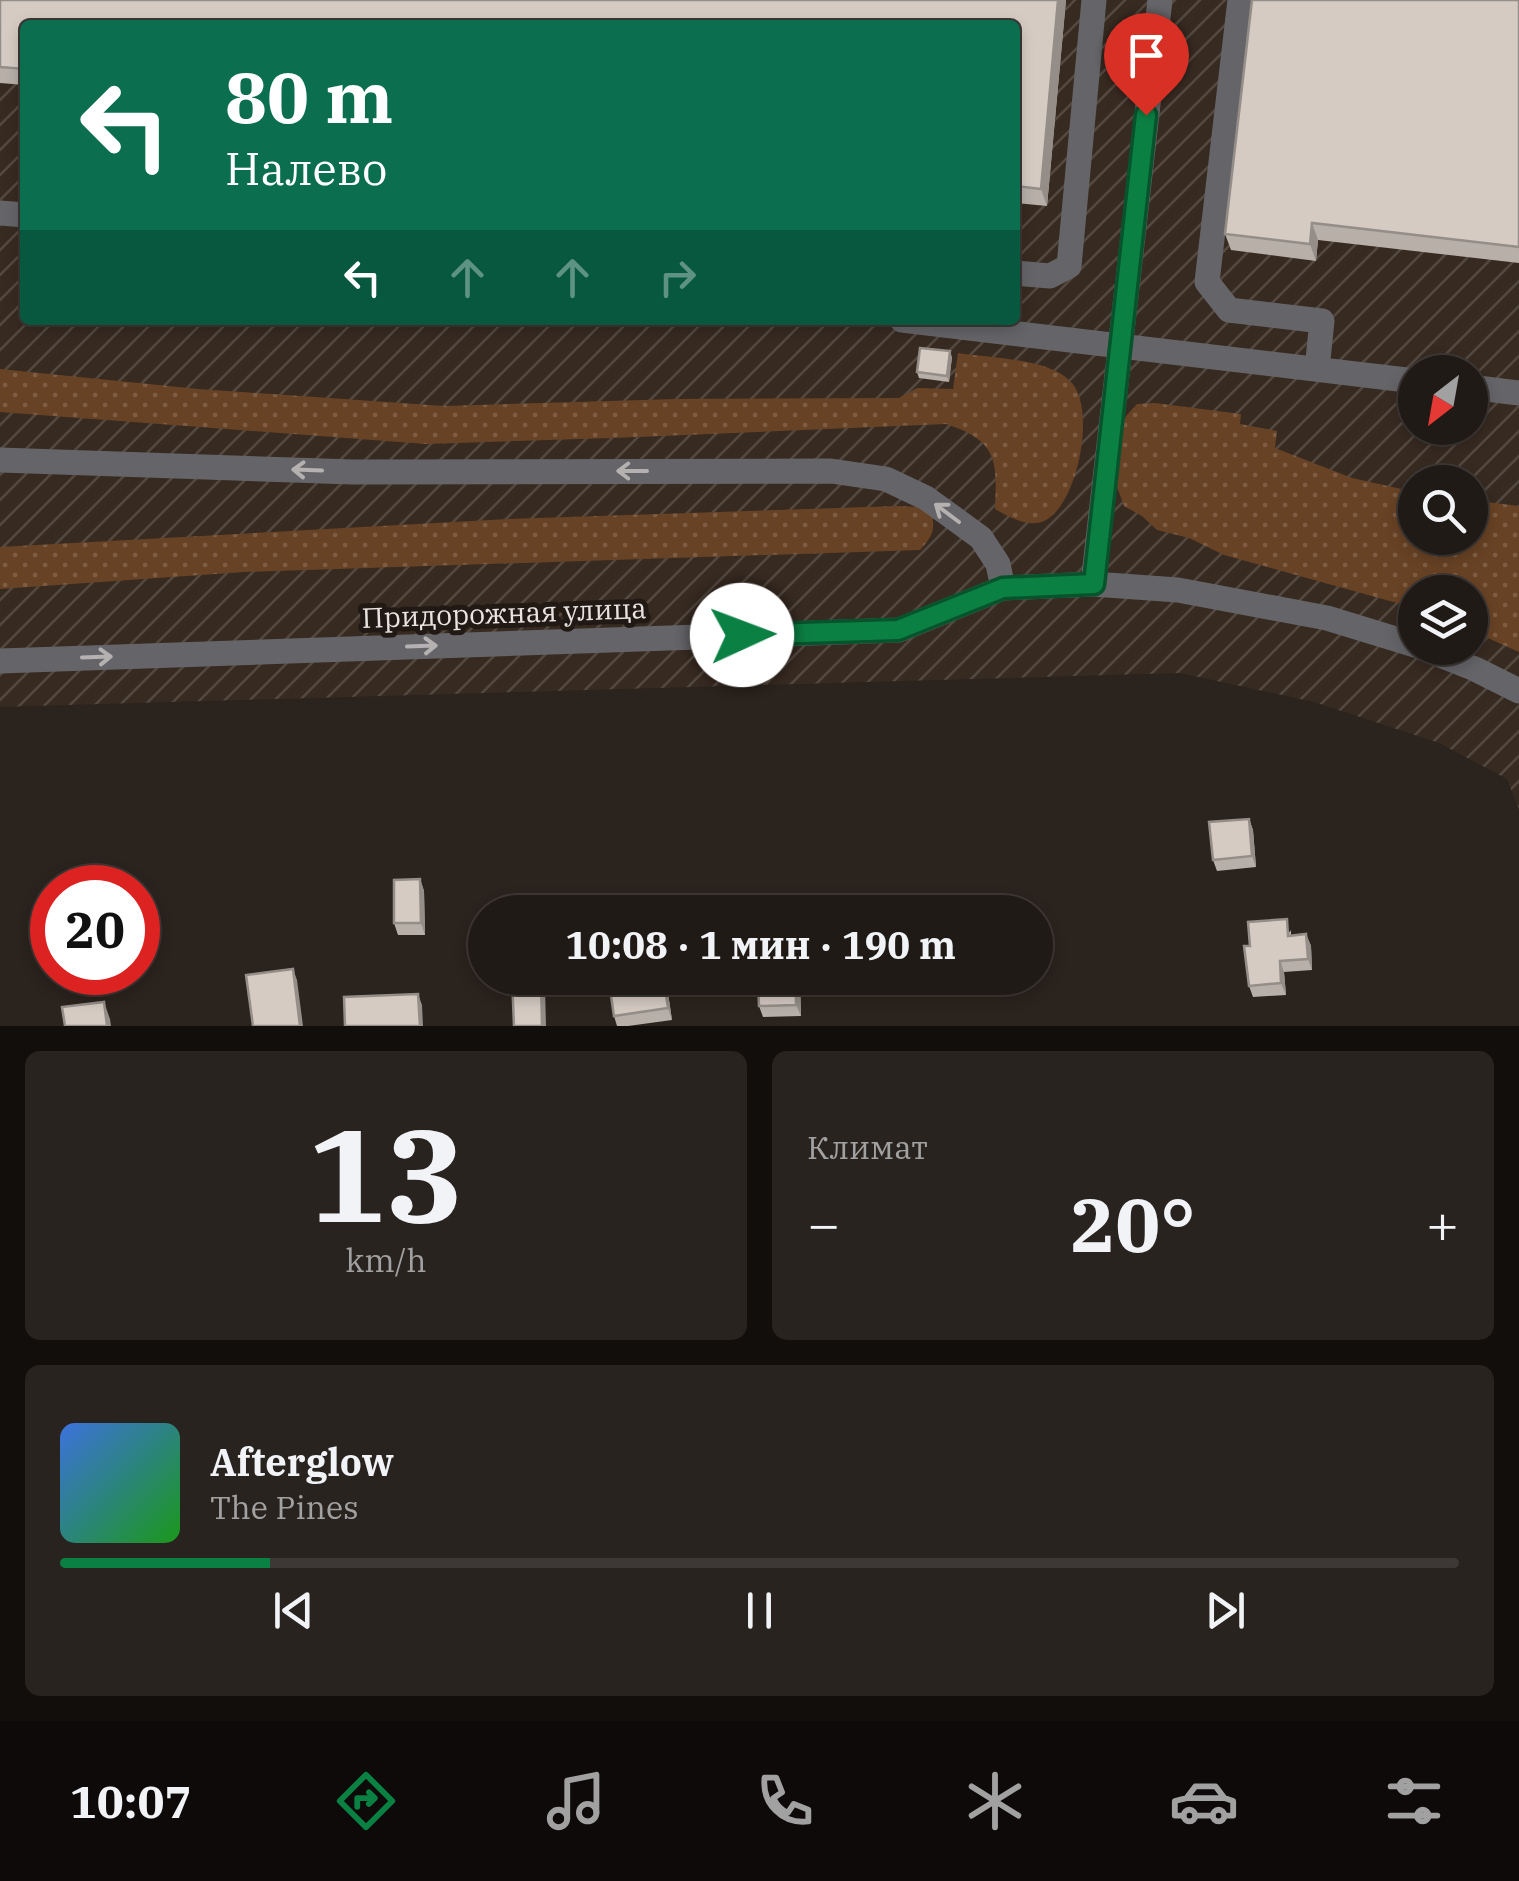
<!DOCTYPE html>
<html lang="ru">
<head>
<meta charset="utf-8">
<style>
  body { margin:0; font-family:"IBM Plex Serif",serif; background:#28231f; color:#f1f3f6; height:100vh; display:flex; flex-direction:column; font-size:38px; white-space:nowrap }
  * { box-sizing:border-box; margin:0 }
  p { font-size:32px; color:#a2a1a1 }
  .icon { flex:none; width:55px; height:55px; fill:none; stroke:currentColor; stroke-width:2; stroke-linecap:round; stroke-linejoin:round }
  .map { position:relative; height:1026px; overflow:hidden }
  .side { display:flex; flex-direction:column; gap:25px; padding:25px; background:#120e0c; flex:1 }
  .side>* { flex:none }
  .hud { position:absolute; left:20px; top:20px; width:1000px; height:305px; border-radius:10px; box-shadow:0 5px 15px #0003,0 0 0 2px #3d3835; background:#0b6e4f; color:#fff; overflow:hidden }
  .needle { width:65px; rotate:211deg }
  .tools { position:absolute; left:1398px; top:355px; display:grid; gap:20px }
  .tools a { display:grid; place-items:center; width:90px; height:90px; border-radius:50%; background:#201a16; box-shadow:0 5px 15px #0003,0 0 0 2px #3d3835; font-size:50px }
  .speed { position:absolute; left:30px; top:865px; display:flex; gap:20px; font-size:50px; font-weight:700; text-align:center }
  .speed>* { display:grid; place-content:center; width:130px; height:130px; border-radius:50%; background:#201a16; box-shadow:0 5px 15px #0003,0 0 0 2px #3d3835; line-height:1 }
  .speed .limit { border:15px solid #d22; background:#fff; color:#111 }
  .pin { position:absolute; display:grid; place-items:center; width:85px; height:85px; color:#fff; margin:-102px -42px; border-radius:50% 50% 50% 0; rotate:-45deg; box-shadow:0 0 10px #0007 }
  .pin .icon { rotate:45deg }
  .me { position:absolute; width:110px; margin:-55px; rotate:88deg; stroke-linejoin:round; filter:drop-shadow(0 0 8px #0008) }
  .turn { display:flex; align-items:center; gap:35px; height:210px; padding:0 40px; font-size:45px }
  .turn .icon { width:130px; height:130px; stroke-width:2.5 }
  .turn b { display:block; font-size:70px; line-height:85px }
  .lanes { display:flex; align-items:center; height:95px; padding:0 40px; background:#0003; justify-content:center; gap:50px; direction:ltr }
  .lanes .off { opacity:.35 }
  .big { font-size:75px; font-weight:700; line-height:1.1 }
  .side .tile { flex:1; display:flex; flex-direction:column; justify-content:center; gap:15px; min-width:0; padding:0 35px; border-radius:15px; background:#28231f }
  .side .dial { align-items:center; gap:0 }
  .dial b { font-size:130px; line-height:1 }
  .song { display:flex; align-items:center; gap:30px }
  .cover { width:120px; height:120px; border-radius:15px; background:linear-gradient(135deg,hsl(220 70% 55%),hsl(120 70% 35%)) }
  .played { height:10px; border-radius:5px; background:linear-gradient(90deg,#0b8043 15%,#3d3835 15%) }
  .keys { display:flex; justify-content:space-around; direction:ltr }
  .heat { display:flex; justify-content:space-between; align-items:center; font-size:55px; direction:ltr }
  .side .tiles { flex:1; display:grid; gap:25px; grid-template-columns:1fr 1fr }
  .tile:last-child { grid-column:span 2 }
  .trip { position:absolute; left:468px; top:895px; width:585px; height:100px; border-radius:50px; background:#201a16; box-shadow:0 5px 15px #0003,0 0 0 2px #3d3835; font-weight:700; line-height:100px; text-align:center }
  .tab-bar { display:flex; height:160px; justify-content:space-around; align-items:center; background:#0d0a09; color:#a2a1a1 }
  .tab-bar .icon { width:70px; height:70px }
  .tab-bar .current { color:#0b8043 }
  .tab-bar b { font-size:45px; color:#f1f3f6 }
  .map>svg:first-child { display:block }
  .industrial { fill:url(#industrial-furrows); fill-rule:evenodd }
  .grass { fill:url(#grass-dots) }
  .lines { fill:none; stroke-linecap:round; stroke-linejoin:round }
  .minor { stroke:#656569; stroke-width:25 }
  .wall { fill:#b7afa8 }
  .shaded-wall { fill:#958e88 }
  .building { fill:#d5cbc3; stroke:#958e88; stroke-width:2.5 }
  .oneway { stroke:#b4b1b0 }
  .route-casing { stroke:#07532c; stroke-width:25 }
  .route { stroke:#0b8043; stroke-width:18 }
  .labels { text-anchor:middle; stroke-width:10; stroke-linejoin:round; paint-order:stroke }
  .street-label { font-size:28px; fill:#e9e4e0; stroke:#211914 }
</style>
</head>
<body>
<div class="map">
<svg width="1519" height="1026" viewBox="0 0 1519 1026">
  <defs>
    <pattern id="industrial-furrows" width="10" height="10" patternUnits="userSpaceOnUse" patternTransform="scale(2.5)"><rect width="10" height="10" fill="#372a21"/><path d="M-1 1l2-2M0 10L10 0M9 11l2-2" fill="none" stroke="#544941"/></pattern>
    <pattern id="grass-dots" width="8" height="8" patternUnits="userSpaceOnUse" patternTransform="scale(2.5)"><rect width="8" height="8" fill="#684224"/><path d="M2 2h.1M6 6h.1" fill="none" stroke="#7e5d44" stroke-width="1.8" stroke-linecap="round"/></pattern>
  </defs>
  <rect width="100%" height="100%" fill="#2b231d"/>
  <path class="industrial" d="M0,0h1519v810l-12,-31 -68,-36 -125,-41 -134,-29 -1180,34zM25,25h990v295h-990zM1415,372h55v56h-55zM1415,482h55v56h-55zM1415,592h55v56h-55z"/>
  <path class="grass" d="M958,353c30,5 88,5 111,27 29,25 9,123 -23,140 -16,9 -37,-3 -51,-11 2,-49 3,-68 -49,-85l-333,14 -188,6 -425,-32v-43l198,20 246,17 232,-7 223,-1 18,-10 36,1z
    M1155,403l86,11 -1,10 37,7 -2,17 77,30 63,14v46h55v-38l49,6v146l-49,-22v-38h-55v16l-191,-53 -35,-17 -32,-8 -15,-14 -18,-10 -7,-19 1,-50 8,-21 11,-12z
    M898,506l20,1 14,9c4,15 -2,23 -12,34l-676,22 -244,17v-42l508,-28z"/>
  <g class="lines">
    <path class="minor" d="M1240,0l-33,282 22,28 93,11 -5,48
      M0,213l25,2
      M1015,273l35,3 19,-10 25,-266
      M902,320l513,61
      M1470,387l49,6
      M0,460l353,12 478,-1 55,8 40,19 55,40 17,26 5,24
      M1093,584l67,-584
      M1422,648l53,21 44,22
      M0,661l899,-31 104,-42 90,-4 85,6 149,28 88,27"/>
  </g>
  <path class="wall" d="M0,0h1066l-19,206 -32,-3v-178h-990v60l-25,-2z
    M1519,0v263l-201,-23 -2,21 -85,-11 -6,-16z
    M952,357l-3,25 -30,-4 -2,-6z
    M1249,819l4,11 3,37 -39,4 -4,-11z
    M420,879l4,12 1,44h-27l-4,-12z
    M1291,930v6l15,-2 5,12 1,24 -28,2 2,23 -33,2 -4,-11z
    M800,978l1,38 -38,1 -4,-11z
    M664,982l4,11 4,27 -44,6h-11l-3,-10z"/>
  <path class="shaded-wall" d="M1058,0h8l-19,206 -6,-17z
    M1312,223l6,17 -2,21 -6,-17z
    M950,351l2,6 -3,25 -2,-6z
    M1249,819l4,11 3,37 -4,-11z
    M420,879l4,12 1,44 -4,-12z
    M1306,934l5,12 1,24 -4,-11z
    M1280,961l4,11 2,23 -5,-12z
    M293,969l4,11 6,46h-3z
    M541,978l4,10 1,38h-4z
    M796,978h4l1,38 -5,-11z
    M664,982l4,11 4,27 -4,-12z
    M418,994l4,11 1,21h-3z
    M104,1002l6,17 1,7h-4z"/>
  <path class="building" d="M0,0h1058l-17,189 -26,-3v-161h-990v44l-25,-2z
    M1252,0h267v247l-207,-24 -2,21 -85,-10z
    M920,348l30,3 -3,25 -30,-4z
    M1249,819l3,37 -39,4 -4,-38z
    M420,879l1,44h-27v-43z
    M1287,919l1,17 18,-2 2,25 -28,2 1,22 -32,3 -5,-40h6l-2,-24z
    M293,969l7,57h-47l-7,-51z
    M512,978h29l1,48h-28z
    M758,978h38v27l-37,1z
    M664,982l4,26 -54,8 -4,-27z
    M418,994l2,32h-75l-1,-29z
    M104,1002l3,24h-42l-3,-19z"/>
  <defs><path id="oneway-shaft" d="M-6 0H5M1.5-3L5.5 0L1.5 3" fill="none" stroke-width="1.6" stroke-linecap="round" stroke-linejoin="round" transform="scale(2.5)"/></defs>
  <g class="oneway">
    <use href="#oneway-shaft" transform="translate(307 470) rotate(-178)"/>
    <use href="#oneway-shaft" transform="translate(632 471) rotate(180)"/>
    <use href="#oneway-shaft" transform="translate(947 513) rotate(-143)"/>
    <use href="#oneway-shaft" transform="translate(422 646) rotate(-2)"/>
    <use href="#oneway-shaft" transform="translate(97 657) rotate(-2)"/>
  </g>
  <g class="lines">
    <defs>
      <path id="route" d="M742,635l156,-5 105,-42 91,-4 52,-469"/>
    </defs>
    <use href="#route" class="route-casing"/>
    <use href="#route" class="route"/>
  </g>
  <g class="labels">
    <g class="street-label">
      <text transform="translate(504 613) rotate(-2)" y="10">Придорожная улица</text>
    </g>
  </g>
</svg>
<div class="tools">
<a><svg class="needle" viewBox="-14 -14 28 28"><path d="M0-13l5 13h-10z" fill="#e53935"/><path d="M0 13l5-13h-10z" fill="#a2a1a1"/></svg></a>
<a><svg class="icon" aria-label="search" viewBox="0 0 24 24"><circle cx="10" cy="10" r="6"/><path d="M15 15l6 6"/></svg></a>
<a><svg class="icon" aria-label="layers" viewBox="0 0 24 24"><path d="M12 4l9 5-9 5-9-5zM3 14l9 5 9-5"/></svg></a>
</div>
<div class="speed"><div class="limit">20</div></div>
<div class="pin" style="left:1146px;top:115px;background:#d93025"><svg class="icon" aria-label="arrive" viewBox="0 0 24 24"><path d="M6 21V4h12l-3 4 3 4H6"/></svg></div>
<svg class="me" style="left:742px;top:635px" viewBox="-20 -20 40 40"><circle r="19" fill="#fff"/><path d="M0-13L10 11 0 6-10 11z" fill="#0b8043"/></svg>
<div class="trip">10:08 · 1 мин · 190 m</div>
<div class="hud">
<div class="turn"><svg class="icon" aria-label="left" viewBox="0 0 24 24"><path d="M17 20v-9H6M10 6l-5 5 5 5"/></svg><div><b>80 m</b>Налево</div></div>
<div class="lanes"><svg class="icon" aria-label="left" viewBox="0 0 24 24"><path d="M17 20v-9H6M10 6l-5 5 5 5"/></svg><svg class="icon off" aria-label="ahead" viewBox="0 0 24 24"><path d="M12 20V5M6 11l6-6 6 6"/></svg><svg class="icon off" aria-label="ahead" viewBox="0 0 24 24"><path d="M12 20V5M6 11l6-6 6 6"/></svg><svg class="icon off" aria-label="right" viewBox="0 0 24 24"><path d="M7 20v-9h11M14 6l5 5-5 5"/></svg></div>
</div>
</div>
<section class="side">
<div class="tiles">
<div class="tile dial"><b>13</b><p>km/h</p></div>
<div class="tile"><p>Климат</p>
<div class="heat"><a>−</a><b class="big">20°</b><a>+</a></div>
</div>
<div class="tile">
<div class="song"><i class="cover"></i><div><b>Afterglow</b><p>The Pines</p></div></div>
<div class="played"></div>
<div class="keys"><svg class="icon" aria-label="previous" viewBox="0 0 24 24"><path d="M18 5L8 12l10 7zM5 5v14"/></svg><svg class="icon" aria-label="pause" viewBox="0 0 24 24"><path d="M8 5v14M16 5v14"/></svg><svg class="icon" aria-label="next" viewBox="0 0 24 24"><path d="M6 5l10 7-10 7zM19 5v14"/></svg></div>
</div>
</div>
</section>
<nav class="tab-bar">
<b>10:07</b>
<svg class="icon current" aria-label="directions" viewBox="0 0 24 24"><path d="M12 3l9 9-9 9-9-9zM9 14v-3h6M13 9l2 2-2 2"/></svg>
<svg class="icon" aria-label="music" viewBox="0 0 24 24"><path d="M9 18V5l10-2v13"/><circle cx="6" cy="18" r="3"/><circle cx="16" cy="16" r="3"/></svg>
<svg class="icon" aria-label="phone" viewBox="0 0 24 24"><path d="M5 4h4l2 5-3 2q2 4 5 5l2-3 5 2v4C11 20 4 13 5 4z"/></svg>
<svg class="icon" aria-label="climate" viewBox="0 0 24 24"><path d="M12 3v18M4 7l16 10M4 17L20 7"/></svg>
<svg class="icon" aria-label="car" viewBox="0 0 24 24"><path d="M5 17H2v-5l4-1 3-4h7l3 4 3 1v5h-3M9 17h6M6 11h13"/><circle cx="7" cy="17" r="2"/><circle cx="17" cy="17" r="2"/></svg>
<svg class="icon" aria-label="filters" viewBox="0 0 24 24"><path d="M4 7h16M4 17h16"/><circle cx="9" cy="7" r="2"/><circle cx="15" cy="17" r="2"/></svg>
</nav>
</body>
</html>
